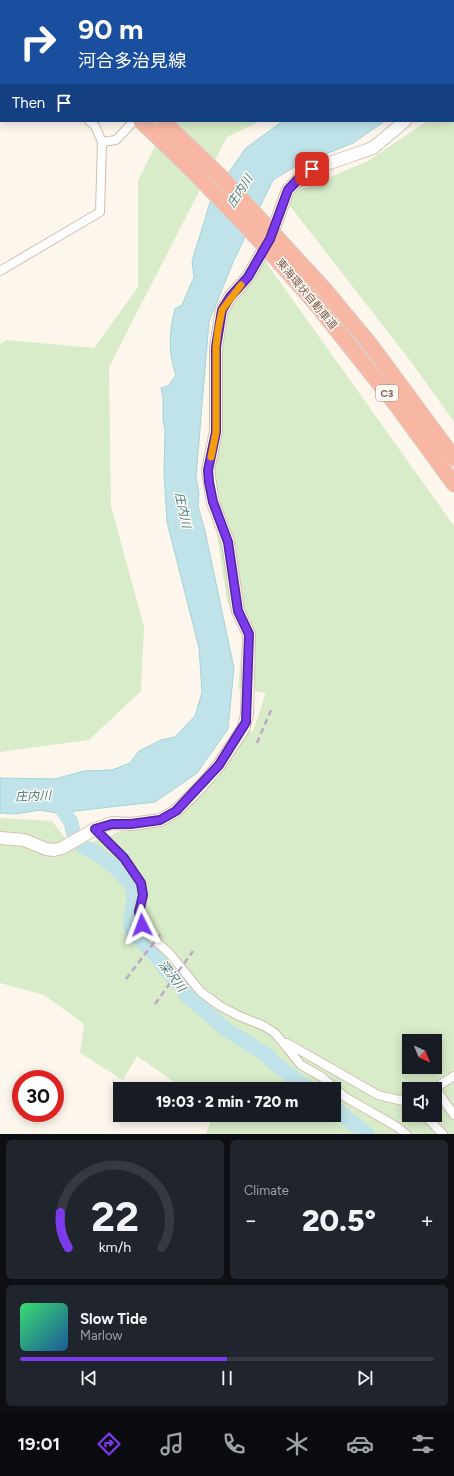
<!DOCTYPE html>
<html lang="en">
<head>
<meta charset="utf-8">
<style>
  body { margin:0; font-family:Figtree,"Noto Sans JP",sans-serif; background:#20242c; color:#f1f3f6; height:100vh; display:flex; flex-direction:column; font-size:15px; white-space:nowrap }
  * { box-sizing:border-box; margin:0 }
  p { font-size:13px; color:#9ea1a6 }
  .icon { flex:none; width:22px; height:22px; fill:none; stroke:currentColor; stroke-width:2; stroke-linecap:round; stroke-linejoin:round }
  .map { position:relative; height:1134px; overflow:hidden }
  .side { display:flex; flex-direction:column; gap:6px; padding:6px; background:#0d0f14; flex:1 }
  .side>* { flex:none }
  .top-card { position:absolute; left:0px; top:0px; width:454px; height:122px; box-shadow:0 2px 10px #0003; background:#1a4fa0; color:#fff; overflow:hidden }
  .needle { width:26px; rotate:136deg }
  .tools { position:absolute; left:402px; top:1034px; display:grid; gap:8px }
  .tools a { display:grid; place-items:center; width:40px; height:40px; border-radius:0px; background:#171b24; box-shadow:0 2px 10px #0003; font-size:20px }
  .speed { position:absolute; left:12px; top:1070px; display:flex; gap:8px; font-size:20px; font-weight:700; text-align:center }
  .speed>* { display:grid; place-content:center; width:52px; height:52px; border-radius:50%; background:#171b24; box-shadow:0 2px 10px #0003; line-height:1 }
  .speed .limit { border:6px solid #d22; background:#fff; color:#111 }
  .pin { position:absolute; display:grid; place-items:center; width:34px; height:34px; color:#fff; margin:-17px; border-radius:8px; box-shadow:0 2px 6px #0006 }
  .me { position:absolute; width:44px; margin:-22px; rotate:357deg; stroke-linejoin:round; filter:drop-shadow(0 0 3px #0008) }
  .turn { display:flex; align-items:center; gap:14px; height:84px; padding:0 12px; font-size:18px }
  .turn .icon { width:52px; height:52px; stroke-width:2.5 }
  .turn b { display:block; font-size:28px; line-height:34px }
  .then { display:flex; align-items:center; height:38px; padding:0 12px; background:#0003; gap:8px; font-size:15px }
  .big { font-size:30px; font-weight:800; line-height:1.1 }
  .side .card { flex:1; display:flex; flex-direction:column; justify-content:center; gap:6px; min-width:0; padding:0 14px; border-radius:6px; background:#20242c }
  .side .dial { align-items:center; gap:0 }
  .dial svg { height:104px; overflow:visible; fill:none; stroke:#363941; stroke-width:7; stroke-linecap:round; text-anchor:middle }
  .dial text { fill:#f1f3f6; stroke:none }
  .song { display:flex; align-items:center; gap:12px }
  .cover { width:48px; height:48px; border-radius:6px; background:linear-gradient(135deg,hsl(140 70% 55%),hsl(210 70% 35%)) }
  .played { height:4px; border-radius:2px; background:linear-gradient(90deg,#7c3aed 50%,#363941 50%) }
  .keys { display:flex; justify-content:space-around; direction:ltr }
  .heat { display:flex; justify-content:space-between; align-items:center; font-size:22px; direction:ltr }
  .side .tiles { flex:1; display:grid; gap:6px; grid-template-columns:1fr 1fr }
  .card:last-child { grid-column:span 2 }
  .trip { position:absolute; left:113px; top:1082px; width:228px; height:40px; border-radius:0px; background:#171b24; box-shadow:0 2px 10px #0003; font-weight:800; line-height:40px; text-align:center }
  .dock { display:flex; height:64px; justify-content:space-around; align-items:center; background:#090b0e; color:#9ea1a6 }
  .dock .icon { width:28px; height:28px }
  .dock .active { color:#7c3aed }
  .dock b { font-size:18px; color:#f1f3f6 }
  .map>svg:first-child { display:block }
  .green { fill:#d8ecc9; fill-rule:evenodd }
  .water { fill:#bfe3e8; stroke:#a5d3da }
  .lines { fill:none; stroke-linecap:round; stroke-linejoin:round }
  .river { stroke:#bfe3e8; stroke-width:15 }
  .street-casing { stroke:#d1beb0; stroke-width:10 }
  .secondary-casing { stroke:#d6c0b0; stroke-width:14 }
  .highway-casing { stroke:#dad1cd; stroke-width:17 }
  .street { stroke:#fff; stroke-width:8 }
  .secondary { stroke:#fff; stroke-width:12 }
  .highway { stroke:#f7b7a3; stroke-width:15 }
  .rail { stroke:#b9a8c9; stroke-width:2.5; stroke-dasharray:6 4; stroke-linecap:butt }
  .highway-bridge-casing { stroke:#dad1cd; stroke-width:17; stroke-linecap:butt }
  .highway-bridge { stroke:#f7b7a3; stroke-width:15 }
  .route-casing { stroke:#51269a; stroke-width:10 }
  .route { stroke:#7c3aed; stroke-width:7 }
  .slow { stroke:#f59e0b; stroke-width:7 }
  .labels { text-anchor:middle; stroke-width:3; stroke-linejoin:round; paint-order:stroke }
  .shield { fill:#fffaf3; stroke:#a28b7f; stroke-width:1 }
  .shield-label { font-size:10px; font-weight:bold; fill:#7a5c4d }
  .street-label { font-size:11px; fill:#7a5c4d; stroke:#fffaf3 }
  .water-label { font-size:12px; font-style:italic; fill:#437c86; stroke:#fffaf3 }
</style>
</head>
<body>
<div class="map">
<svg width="454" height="1134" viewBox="0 0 454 1134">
  <rect width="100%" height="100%" fill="#fdf6ec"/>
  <path class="green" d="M66,0h388v35l-1,-34z
    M454,102v320l-42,-59 -129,-166 85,-36 59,-40h26z
    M167,121h94l-34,16 -118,230 2,139 33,121 -3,64 -52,49 -89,12v-407l6,-5 88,8 44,-61v-106z
    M260,254l194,272v608h-248l7,-19h121v-26h-150l-47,-33 -14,24 -43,-27 4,-29 -40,-29 -44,-12v-165l52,3 20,26 33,-9 82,-38 48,-67 18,-2 13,-38 -28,-4 5,-57 -16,-31 -20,-133 9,-134zM409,1041h26v26h-26zM409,1089h26v26h-26z"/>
  <path class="water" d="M283,121h102l-32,22 -57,23 -23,14 -39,80 -25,61 -13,156 3,16 -1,13 7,25 29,137 -6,61 -31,44 -42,29 -98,11 -17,-3 -24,4 -16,-1v-35l55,1 29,-8 28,-1 18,-7 9,-12 22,-11 14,-3 20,-21 7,-24 -3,-44 -32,-126 -3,-48 1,-44 -2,-10v-22l-2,-10 7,-2 8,-11c-8,-21 -7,-44 -1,-66l7,-4 12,-28 -2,-16 20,-65 34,-48z"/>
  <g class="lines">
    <path class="river" d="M64,796l-2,13 9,13 3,14 10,11 12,6 20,15 17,19 1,13 -4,24 3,8 25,26 7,11 16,16 5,10 41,35 40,25 8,9 34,25
      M334,1108l33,26"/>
    <defs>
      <path id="street" d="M214,1l1,-1
        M0,34l1,1
        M102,142l14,-2 18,-19
        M0,271l100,-59 2,-70 -7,-16 -6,-5
        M95,829l29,29 17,25 2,12 -4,17 3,13 5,8 23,21 31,38 19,14 19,10 25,10 11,7 26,32 21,12 23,20 51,29 10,8
        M287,1043l91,52 25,6 6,3
        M454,1076l-19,12 19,27
        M424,1115l19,19"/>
      <path id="secondary" d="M453,88l1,-1
        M0,838l24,2 22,9 8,1 8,-2 33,-19 17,-6 19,1 29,-4 16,-9 25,-25 18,-21 24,-36 4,-14 2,-81 -11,-23 -10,-69 -15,-39 -5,-33 8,-39v-84l6,-37 8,-13 18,-20 22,-38 18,-49 15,-15 9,-6 61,-21 32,-27"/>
      <path id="highway" d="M19,0l1,1
        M0,5l1,1
        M325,290l47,57 82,111
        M317,305l81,102 56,77"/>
    </defs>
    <use href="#street" class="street-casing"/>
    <use href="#secondary" class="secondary-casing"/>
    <use href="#highway" class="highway-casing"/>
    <use href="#street" class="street"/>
    <use href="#secondary" class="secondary"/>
    <use href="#highway" class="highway"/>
    <path class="rail" d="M257,743l14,-33
      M126,979l36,-47
      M155,1004l38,-53"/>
    <defs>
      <path id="highway-bridge" d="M141,121c62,58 120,119 176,184
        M163,121l58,56 104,113"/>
    </defs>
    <use href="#highway-bridge" class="highway-bridge-casing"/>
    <use href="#highway-bridge" class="highway-bridge"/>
  </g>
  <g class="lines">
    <defs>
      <path id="route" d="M142,925l-3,-13 4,-17 -2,-12 -17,-25 -29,-29 17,-5h19l29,-4 16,-9 43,-46 27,-43 3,-88 -11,-23 -10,-69 -15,-40 -4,-20 -1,-12 8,-38v-85l6,-37 8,-13 18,-20 22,-38 18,-49 14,-15 10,-6"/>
    </defs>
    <use href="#route" class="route-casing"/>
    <use href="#route" class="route"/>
    <path class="slow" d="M211,457l5,-25v-85l2,-17 4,-20 19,-25"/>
  </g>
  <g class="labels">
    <rect class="shield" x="376" y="385" width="22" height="16" rx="3"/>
    <g class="shield-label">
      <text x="387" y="397">C3</text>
    </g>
    <g class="street-label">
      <text transform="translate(307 294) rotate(50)" y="4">東海環状自動車道</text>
    </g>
    <g class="water-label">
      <text transform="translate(240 191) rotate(-57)" y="4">庄内川</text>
      <text transform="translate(183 510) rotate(78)" y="4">庄内川</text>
      <text transform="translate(33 796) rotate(-2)" y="4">庄内川</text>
      <text transform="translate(172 976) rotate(52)" y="4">深沢川</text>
    </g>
  </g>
</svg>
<div class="tools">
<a><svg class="needle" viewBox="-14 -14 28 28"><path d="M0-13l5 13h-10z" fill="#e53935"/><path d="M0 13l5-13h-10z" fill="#9ea1a6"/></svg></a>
<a><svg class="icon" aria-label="sound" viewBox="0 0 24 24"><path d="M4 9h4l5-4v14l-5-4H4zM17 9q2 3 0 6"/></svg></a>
</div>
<div class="speed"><div class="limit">30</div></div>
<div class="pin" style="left:312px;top:169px;background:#d93025"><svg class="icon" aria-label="arrive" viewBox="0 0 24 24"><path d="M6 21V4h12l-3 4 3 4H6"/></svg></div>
<svg class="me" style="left:142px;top:925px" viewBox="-20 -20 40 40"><path d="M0-17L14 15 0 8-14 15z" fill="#7c3aed" stroke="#fff" stroke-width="4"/></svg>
<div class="trip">19:03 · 2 min · 720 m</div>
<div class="top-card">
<div class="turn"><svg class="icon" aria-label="right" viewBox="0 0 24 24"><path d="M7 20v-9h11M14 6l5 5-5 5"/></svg><div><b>90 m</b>河合多治見線</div></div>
<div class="then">Then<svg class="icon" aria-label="arrive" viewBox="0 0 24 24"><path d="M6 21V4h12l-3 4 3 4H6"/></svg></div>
</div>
</div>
<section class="side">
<div class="tiles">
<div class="card dial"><svg viewBox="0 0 100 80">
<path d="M14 69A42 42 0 1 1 86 69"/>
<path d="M14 69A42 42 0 0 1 8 42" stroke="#7c3aed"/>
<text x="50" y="56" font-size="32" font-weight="700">22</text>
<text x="50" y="72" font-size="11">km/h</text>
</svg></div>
<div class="card"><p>Climate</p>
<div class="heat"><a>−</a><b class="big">20.5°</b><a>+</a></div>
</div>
<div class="card">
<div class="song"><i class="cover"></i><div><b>Slow Tide</b><p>Marlow</p></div></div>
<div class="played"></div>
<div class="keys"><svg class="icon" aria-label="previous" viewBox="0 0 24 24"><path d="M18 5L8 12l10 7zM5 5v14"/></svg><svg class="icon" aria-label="pause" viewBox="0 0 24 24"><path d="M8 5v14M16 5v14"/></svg><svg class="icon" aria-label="next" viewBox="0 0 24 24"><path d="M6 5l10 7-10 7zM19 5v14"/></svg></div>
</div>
</div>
</section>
<nav class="dock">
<b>19:01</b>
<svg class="icon active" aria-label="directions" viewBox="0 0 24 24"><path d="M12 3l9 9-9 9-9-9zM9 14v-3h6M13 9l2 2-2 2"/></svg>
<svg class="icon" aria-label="music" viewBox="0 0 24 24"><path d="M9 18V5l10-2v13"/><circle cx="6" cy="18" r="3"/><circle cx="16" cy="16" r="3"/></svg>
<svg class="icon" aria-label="phone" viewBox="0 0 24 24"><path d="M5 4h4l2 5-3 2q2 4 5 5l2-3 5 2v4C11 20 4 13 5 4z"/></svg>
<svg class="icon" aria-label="climate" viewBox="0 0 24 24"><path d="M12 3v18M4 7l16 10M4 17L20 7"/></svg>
<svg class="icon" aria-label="car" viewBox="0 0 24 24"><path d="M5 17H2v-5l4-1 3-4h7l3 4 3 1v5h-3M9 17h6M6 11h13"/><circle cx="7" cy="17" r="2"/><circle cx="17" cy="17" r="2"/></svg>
<svg class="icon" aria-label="filters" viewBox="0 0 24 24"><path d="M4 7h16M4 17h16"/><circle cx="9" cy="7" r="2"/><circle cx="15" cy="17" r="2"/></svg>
</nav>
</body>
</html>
